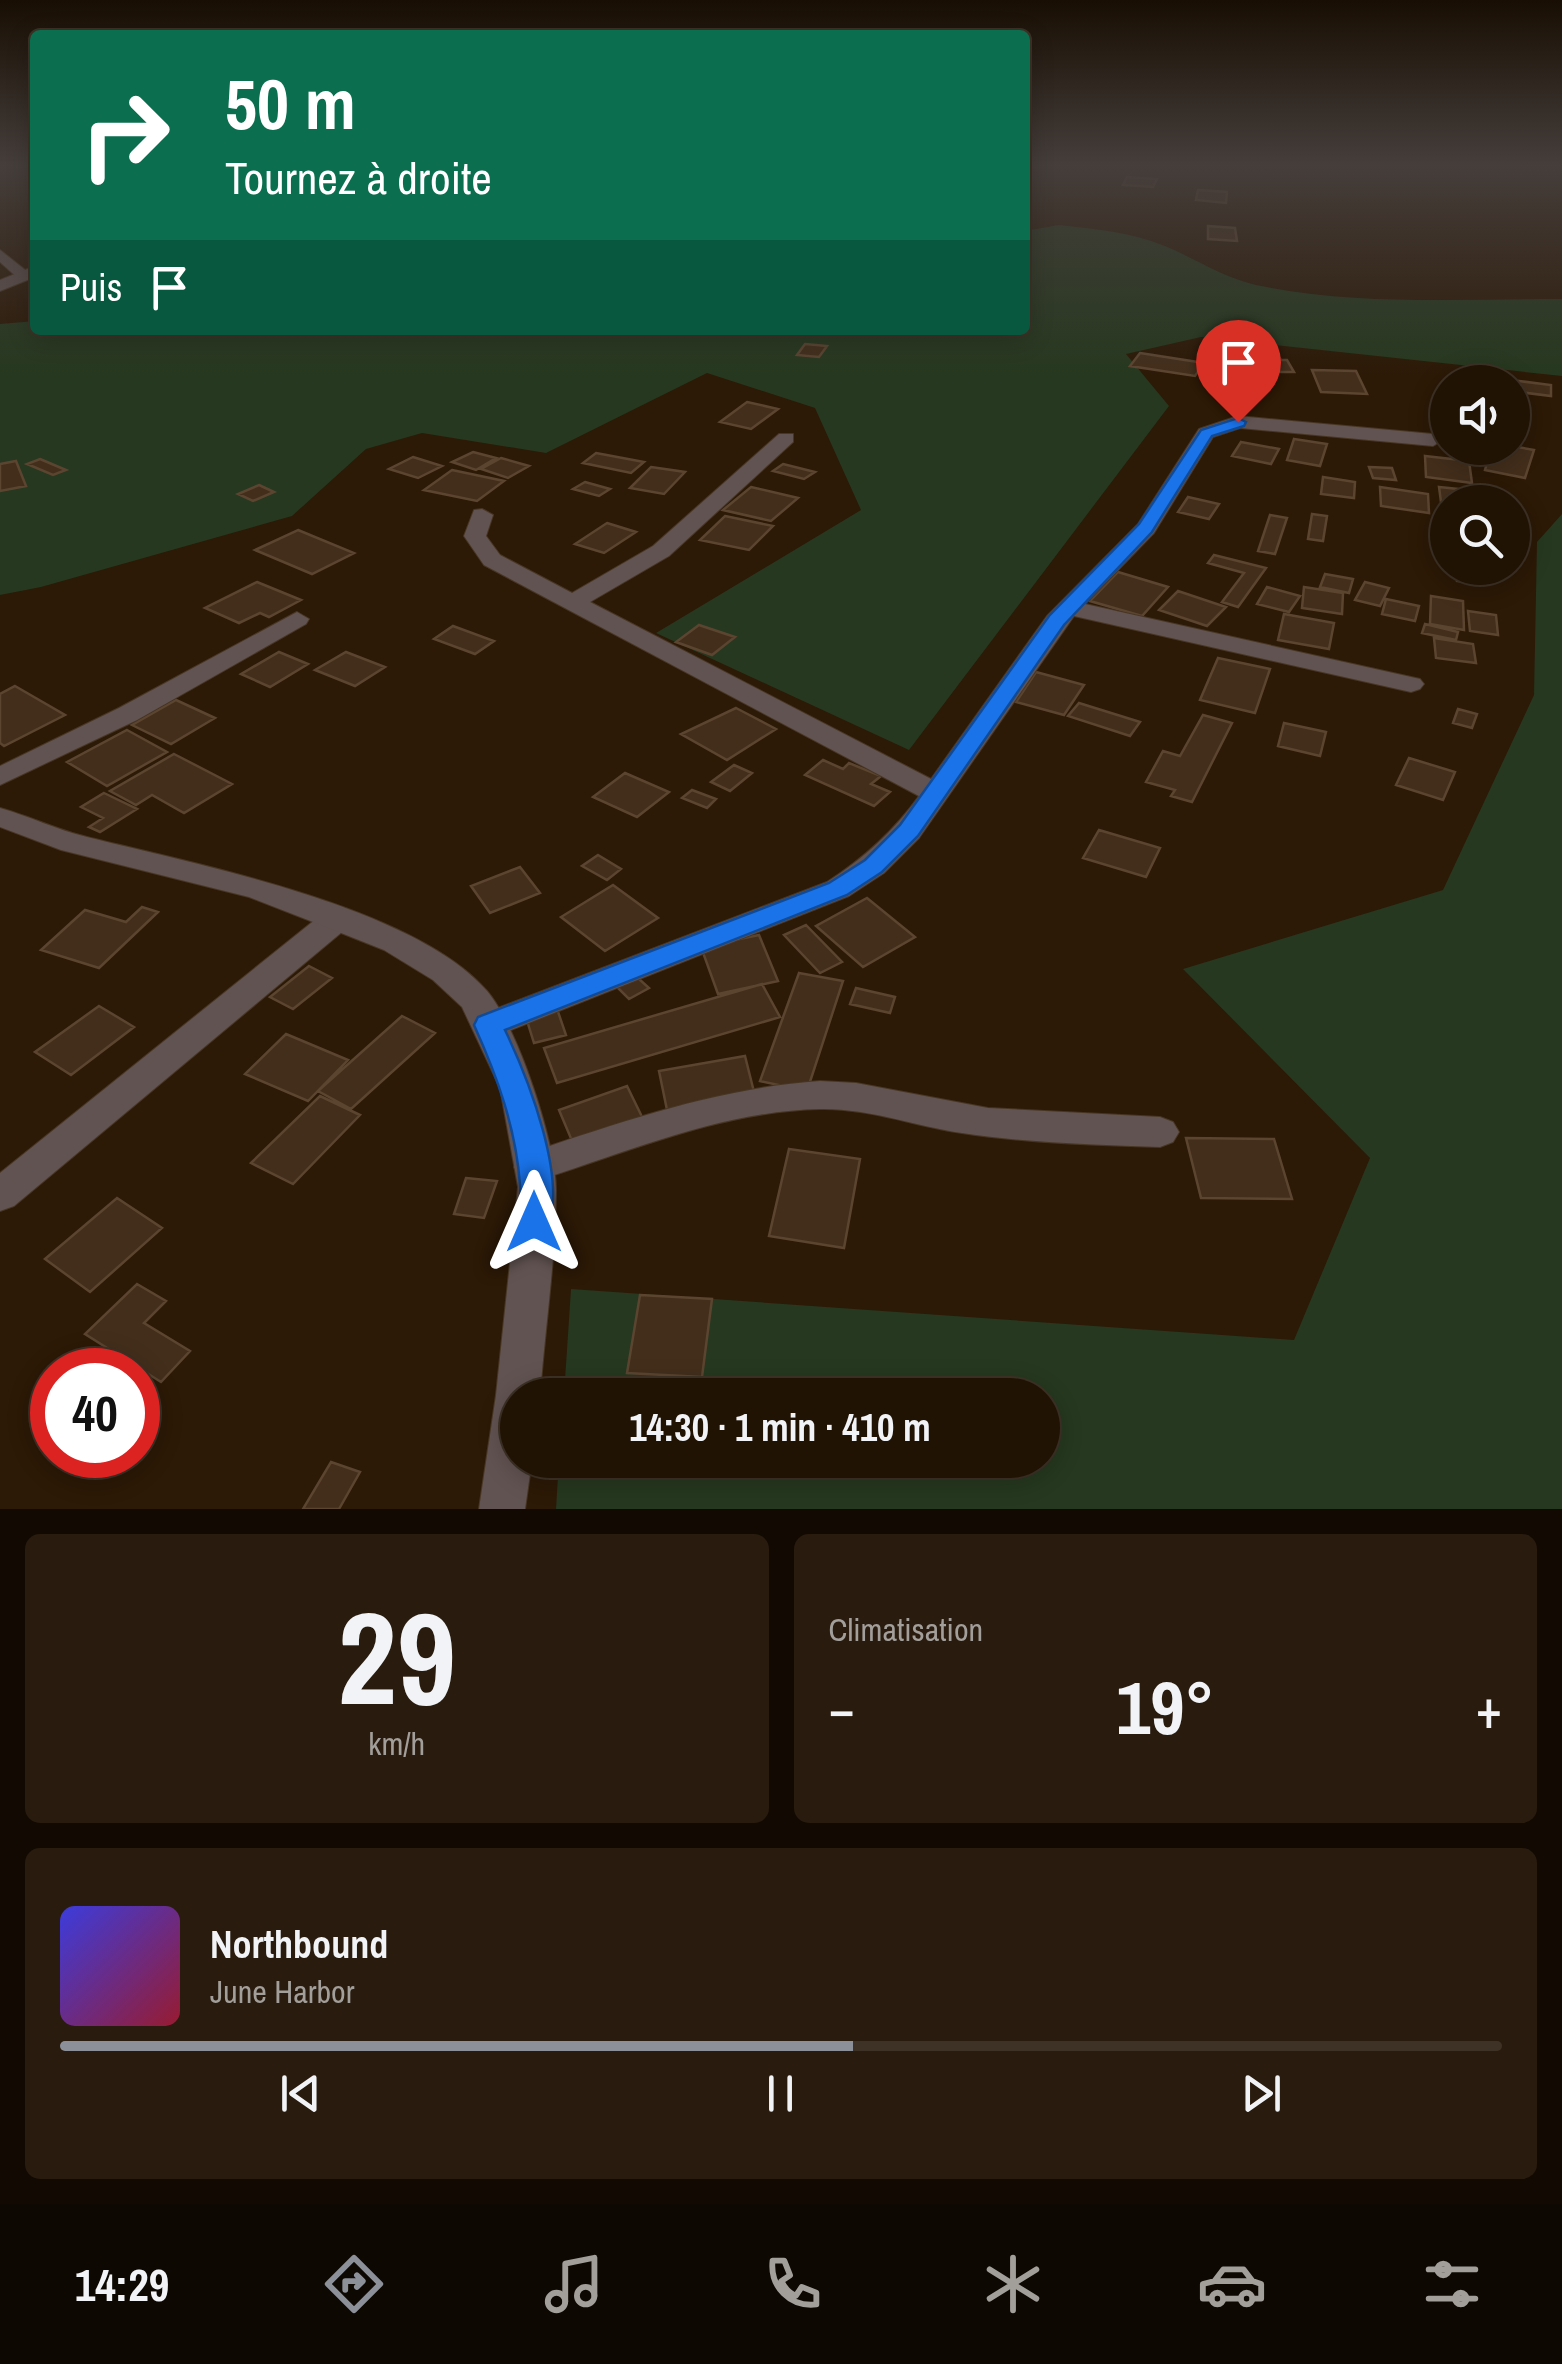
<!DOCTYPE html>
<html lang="fr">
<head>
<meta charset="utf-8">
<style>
  body { margin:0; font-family:"Archivo Narrow",sans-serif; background:#291c0e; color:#f1f3f6; height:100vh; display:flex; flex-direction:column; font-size:38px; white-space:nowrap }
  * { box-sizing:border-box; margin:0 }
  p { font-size:32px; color:#a29e9a }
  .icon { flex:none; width:55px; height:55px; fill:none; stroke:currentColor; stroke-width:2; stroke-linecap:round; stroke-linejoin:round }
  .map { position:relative; height:1509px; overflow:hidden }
  .drawer { display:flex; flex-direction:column; gap:25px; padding:25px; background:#120a02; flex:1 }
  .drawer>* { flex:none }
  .guide { position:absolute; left:30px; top:30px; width:1000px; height:305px; border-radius:10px; box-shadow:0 5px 25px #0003,0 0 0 2px #3e3226; background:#0b6e4f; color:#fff; overflow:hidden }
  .tools { position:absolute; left:1430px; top:365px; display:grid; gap:20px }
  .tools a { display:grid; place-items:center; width:100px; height:100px; border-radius:50%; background:#211304; box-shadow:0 5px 25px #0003,0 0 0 2px #3e3226; font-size:50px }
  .speed { position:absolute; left:30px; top:1348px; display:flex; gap:20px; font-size:50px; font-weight:700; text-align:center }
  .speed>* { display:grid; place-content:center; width:130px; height:130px; border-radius:50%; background:#211304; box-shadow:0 5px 25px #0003,0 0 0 2px #3e3226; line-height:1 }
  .speed .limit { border:15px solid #d22; background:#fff; color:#111 }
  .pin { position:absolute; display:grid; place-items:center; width:85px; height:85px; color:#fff; margin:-102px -42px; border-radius:50% 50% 50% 0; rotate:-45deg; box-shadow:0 0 10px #0007 }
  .pin .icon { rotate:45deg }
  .me { position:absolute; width:110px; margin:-55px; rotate:0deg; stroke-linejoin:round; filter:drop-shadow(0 0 8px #0008) }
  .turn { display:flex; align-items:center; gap:35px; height:210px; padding:0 30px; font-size:45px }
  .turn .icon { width:130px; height:130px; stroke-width:2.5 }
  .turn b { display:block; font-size:70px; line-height:85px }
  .then { display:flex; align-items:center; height:95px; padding:0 30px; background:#0003; gap:20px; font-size:38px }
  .big { font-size:75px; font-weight:700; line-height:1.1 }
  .drawer .tile { flex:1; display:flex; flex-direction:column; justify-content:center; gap:15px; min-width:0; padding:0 35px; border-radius:15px; background:#291c0e }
  .drawer .dial { align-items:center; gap:0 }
  .dial b { font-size:130px; line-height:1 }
  .song { display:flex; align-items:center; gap:30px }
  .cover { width:120px; height:120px; border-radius:15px; background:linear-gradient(135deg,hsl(240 70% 55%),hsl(350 70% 35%)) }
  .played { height:10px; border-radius:5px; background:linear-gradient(90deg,#8c9099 55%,#3e3226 55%) }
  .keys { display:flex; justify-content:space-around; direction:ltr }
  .heat { display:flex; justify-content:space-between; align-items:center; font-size:55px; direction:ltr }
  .drawer .tiles { flex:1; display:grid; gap:25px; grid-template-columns:1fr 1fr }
  .tile:last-child { grid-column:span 2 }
  .trip { position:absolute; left:500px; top:1378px; width:560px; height:100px; border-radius:50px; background:#211304; box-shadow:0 5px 25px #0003,0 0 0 2px #3e3226; font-weight:700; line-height:100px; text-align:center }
  .tabs { display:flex; height:160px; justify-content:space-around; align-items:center; background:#0d0802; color:#a29e9a }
  .tabs .icon { width:70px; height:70px }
  .tabs .current { color:#8c9099 }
  .tabs b { font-size:45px; color:#f1f3f6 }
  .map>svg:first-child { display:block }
  .green { fill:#26381f }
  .building { fill:#432e1b; stroke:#5b4531; stroke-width:2.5 }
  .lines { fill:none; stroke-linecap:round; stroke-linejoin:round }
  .minor-casing { stroke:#483624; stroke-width:2 }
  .tertiary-casing { stroke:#483624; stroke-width:2 }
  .minor { fill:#615351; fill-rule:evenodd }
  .tertiary { fill:#615351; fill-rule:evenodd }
  .route { fill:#1a73e8; stroke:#114b97; stroke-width:2.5 }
</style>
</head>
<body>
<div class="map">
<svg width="1562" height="1509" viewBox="0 0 1562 1509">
  <rect width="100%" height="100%" fill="#2c1906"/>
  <path class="green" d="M1059,225c36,4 72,7 106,21 31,13 57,31 91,39 100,21 204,14 306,14v77l-361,-39 -75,17 43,52 -260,344 -253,-117 205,-123 -46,-102 -108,-35 -161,80 -124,-20 -56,16 -74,67 -251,71 -41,8v-271l35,-3v9h990v-99z
    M1562,514v995h-1006l3,-49h483v-65h-478l7,-106 723,51 76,-182 -187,-189 260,-79 91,-195 3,-153z"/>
  <path class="building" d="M1127,177l30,2 -4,8 -30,-2z
    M1198,190l29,2 -1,11 -30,-3z
    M1208,226l27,2 2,13 -29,-2z
    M805,344l22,2 -8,11 -22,-2z
    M1242,351l34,1 5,8 -35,-1z
    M1140,353l64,10 -9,13 -65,-10z
    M1255,360h32l7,12h-32z
    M1312,370l44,1 11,23 -46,-2z
    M1519,381l32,4v11l-32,-4z
    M747,402l31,7 -27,20 -31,-7z
    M1294,439l33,5 -7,22 -33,-6z
    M1241,442l38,7 -8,15 -39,-8z
    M1512,446l22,4 -9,28 -40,-8 4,-14 7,2 2,-10z
    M473,452l23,6 -20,12 -24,-8z
    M596,453l48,9 -13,11 -48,-10z
    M1425,456l44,5 3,22 -46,-6z
    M413,457l29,9 -24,12 -29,-9z
    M501,458l28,8 -21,12 -27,-9z
    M40,459l26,11 -13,5 -26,-11z
    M16,461l10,25 -26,5v-27z
    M783,464l32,8 -11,7 -31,-8z
    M651,467l34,5 -21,22 -34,-6z
    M1369,467l23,1 4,12 -23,-2z
    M452,470l52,11 -27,20 -53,-11z
    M1323,477l32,5 -1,16 -33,-4z
    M585,482l25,7 -11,7 -26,-7z
    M259,485l15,7 -21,9 -15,-7z
    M751,487l47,11 -27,23 -48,-11z
    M1380,487l48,7 1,19 -48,-7z
    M1439,487l29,3 3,12h-30z
    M1188,497l31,7 -10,15 -31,-7z
    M1312,514l15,2 -4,25 -15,-2z
    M1270,515l17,3 -12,36 -17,-3z
    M725,516l48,10 -24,24 -49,-10z
    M607,523l29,9 -32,21 -29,-9z
    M298,530l56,23 -42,21 -57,-24z
    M1214,555l52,13 -28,39 -16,-5 22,-29 -36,-10z
    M1457,568h23l-1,16 -22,-3z
    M1118,572l50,15 -26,29 -52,-15z
    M1325,574l28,5 -4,14 -29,-6z
    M257,582l44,18 -32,17 -9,-4 -21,10 -34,-15z
    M1365,582l24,6 -9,18 -25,-6z
    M1267,587l33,9 -11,16 -32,-8z
    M1304,587l39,6 -1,21 -40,-6z
    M1178,591l48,16 -19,19 -48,-16z
    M1431,596l32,5 1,29 -34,-6z
    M1386,599l33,7 -4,15 -33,-7z
    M1468,611l28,4 2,20 -28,-4z
    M1284,614l50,9 -5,26 -51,-9z
    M1425,624l33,8 -2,8 -34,-7z
    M699,625l36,12 -23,18 -36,-13z
    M453,626l41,15 -19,13 -41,-15z
    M1434,638l39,6 3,19 -40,-5z
    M279,652l29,12 -38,23 -29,-13z
    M346,652l39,15 -30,19 -40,-16z
    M1218,658l52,11 -15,44 -55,-13z
    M1036,672l48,13 -20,30 -48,-13z
    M15,686l50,29 -61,31 -4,-3v-49z
    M176,700l39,18 -44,26 -39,-19z
    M1079,703l61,19 -10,14 -62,-20z
    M736,708l40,21 -49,31 -46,-26z
    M1458,709l19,5 -5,14 -19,-5z
    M1203,715l29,8 -40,79 -21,-6 4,-6 -29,-8 17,-31 17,5z
    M1284,723l42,9 -6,24 -42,-10z
    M127,730l40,22 -60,34 -40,-24z
    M174,754l58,30 -48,29 -32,-18 -16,10 -26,-14z
    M1409,758l46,14 -12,28 -47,-15z
    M823,760l20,9 6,-6 32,13 -10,8 19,8 -16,14 -69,-31z
    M734,765l18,8 -22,18 -19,-9z
    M625,773l44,19 -32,25 -44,-20z
    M692,790l24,9 -9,9 -25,-10z
    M104,793l33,16 -37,23 -11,-5 14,-9 -22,-11z
    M1099,830l61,18 -14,29 -63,-19z
    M598,855l23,14 -14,11 -25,-14z
    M520,867l20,26 -50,20 -19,-27z
    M613,885l45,33 -53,33 -44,-34z
    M867,898l48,39 -52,30 -47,-41z
    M142,907l16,5 -59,56 -58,-18 44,-40 41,12z
    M806,925l36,37 -22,11 -36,-38z
    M759,935l19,46 -60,13 -17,-47z
    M309,966l23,12 -39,31 -23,-12z
    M629,970l20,18 -20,11 -19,-19z
    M799,973l44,8 -36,110 -47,-10z
    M762,984l18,33 -223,66 -13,-35z
    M856,988l39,9 -5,16 -40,-9z
    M555,1003l11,32 -32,8 -10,-32z
    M99,1006l35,21 -63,48 -36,-23z
    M402,1016l33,17 -84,76 -33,-18z
    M286,1034l62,26 -40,41 -63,-27z
    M745,1056l10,40 -88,14 -8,-39z
    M627,1086l18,37 -70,25 -16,-38z
    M320,1096l40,19 -67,69 -42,-21z
    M1186,1138l88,1 18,60 -91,-1z
    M789,1149l71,10 -16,89 -75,-12z
    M466,1178l31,3 -13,37 -30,-4z
    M117,1198l45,30 -72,64 -45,-33z
    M137,1284l29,17 -22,22 46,28 -29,31 -76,-48z
    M640,1295l72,4 -10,78 -75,-4z
    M331,1462l29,10 -21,37h-36z"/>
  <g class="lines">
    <defs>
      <path id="minor" d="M0,250l29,23v6h-10l-19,-17z
        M1238,416l195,18 10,6 -10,6 -193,-18 -27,9 -59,96 -69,71 335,75 4,5 -4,5 -9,3 -337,-76 -155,222 -35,35 -35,23 -348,138 -12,4 -12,-4 -5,-9 5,-9 350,-134c37,-24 66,-50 92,-86l-435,-231 -20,-29 10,-26 8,-1 11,6 -7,21 14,19 72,38 81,-47 126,-112h14v8l-124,114 -79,46 341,177 116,-163 91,-92 61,-95z
        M297,612l12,7 -3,5 -169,96 -137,65v-19l119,-58z
        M337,908l11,3 5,8 -5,8 -334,279 -14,5v-38l326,-262z
        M820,1081l36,2 132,25 172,9 13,5 6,10 -6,10 -13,5c-66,-2 -132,-4 -198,-14 -47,-7 -94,-25 -142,-24 -99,2 -194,44 -287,73l-13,-4 -6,-11 6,-11c97,-33 197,-68 300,-75z"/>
      <path id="tertiary" d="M35,266v11l-35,14v-11z
        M0,808c29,8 57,22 87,29 107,27 327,69 400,154 30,35 69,152 69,199 0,68 -11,137 -16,205h-22v65h14l-7,49h-46l17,-114 22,-208 -18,-99 -38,-81 -29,-27 -49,-30 -58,-23 -77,-30 -188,-47 -61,-23z"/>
    </defs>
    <use href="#minor" class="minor-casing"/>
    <use href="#tertiary" class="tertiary-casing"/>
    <use href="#minor" class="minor"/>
    <use href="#tertiary" class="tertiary"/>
  </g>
  <linearGradient id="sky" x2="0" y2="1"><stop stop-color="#180e03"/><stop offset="0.44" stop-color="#453e3b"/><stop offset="1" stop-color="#453e3b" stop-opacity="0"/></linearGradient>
  <rect width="1562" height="376" fill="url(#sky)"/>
  <path class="route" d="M1238,418l8,4 -2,4 -32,10 -60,96 -88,93 -146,211 -36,36 -35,23 -342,135c22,46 65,153 41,201l-12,4 -11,-4c-8,-15 -1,-30 -3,-46 -4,-57 -23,-109 -46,-160l4,-8 351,-134 36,-23 35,-35 149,-209 90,-92 62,-94z"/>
</svg>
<div class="tools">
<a><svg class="icon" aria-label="sound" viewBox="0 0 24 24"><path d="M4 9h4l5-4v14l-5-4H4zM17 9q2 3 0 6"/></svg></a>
<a><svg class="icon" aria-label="search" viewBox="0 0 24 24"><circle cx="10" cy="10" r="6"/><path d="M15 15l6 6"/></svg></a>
</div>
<div class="speed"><div class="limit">40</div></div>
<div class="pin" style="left:1238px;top:422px;background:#d93025"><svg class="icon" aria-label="arrive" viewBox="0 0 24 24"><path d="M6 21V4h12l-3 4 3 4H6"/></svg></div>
<svg class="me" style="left:534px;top:1222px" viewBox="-20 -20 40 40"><path d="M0-17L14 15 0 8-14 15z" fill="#1a73e8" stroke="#fff" stroke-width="4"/></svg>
<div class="trip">14:30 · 1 min · 410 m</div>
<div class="guide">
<div class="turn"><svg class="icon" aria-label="right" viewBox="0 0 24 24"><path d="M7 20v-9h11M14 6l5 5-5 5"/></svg><div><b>50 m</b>Tournez à droite</div></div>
<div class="then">Puis<svg class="icon" aria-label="arrive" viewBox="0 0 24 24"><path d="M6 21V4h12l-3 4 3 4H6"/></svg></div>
</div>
</div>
<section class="drawer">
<div class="tiles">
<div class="tile dial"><b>29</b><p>km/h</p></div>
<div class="tile"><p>Climatisation</p>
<div class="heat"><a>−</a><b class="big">19°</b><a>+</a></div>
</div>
<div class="tile">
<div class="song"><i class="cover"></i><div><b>Northbound</b><p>June Harbor</p></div></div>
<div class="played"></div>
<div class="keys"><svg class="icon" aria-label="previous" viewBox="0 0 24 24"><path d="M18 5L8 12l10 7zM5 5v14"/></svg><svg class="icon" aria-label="pause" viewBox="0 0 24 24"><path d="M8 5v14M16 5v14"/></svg><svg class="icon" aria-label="next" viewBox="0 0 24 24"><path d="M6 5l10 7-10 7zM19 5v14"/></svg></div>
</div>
</div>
</section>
<nav class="tabs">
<b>14:29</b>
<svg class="icon current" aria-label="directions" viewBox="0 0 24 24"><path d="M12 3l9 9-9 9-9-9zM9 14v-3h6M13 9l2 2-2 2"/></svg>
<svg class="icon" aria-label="music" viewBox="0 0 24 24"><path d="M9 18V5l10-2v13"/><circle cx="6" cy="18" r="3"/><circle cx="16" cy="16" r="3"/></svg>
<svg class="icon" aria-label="phone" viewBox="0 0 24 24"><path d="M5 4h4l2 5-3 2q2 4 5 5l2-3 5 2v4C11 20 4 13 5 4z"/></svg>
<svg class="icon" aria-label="climate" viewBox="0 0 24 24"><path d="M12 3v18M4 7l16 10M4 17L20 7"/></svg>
<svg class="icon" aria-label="car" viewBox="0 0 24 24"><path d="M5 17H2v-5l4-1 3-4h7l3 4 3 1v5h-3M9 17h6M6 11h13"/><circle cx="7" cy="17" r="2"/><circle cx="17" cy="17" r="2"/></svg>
<svg class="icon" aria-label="filters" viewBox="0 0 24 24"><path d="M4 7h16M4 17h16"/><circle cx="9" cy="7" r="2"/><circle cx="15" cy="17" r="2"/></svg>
</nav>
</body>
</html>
